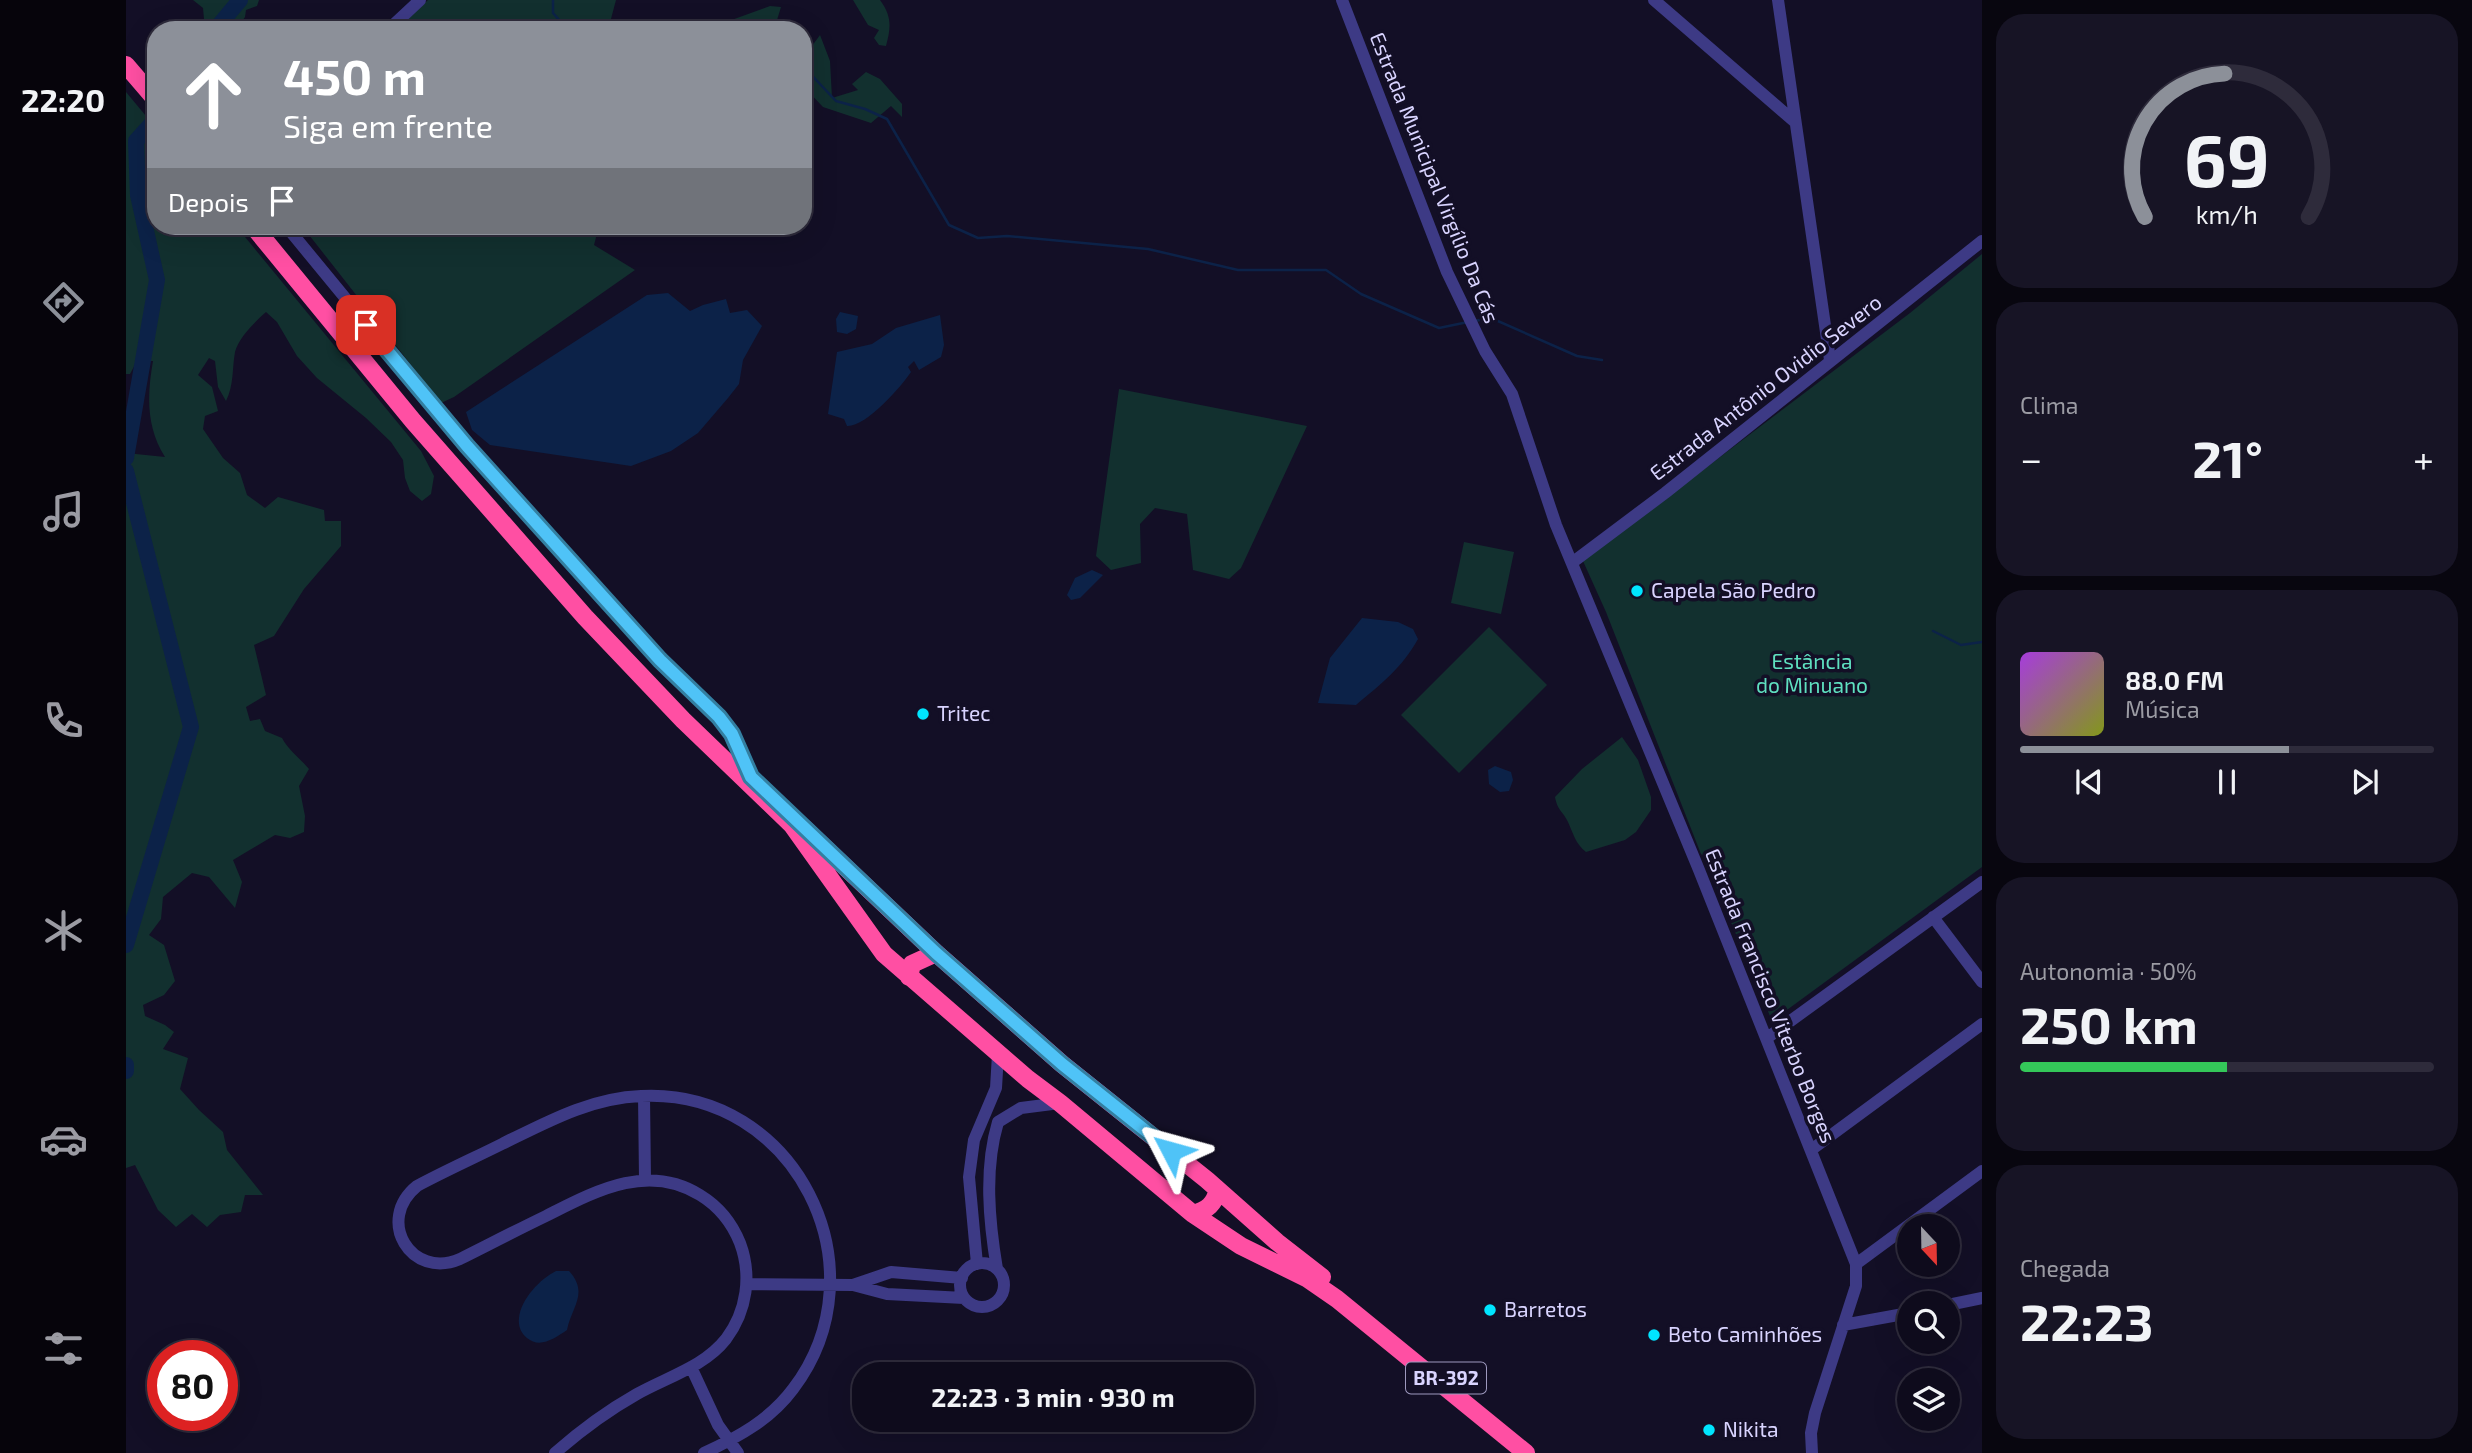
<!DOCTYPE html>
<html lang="pt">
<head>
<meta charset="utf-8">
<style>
  body { margin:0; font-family:"Exo 2",sans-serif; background:#171425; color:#f1f3f6; height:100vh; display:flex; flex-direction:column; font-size:26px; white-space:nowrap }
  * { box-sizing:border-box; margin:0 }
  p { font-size:23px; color:#9b9ba3 }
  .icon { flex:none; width:38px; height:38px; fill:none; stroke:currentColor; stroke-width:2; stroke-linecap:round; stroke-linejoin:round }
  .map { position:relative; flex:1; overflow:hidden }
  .details { display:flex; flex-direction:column; gap:14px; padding:14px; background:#08060f; width:490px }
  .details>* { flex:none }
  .guide { position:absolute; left:21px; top:21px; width:665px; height:214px; border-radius:28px; box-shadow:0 7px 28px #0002,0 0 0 2px #2e2b3b; background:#8c9099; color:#fff; overflow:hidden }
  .needle { width:46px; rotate:158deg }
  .controls { position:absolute; left:1771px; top:1214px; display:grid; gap:14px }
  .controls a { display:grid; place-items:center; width:63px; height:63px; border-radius:50%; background:#0e0b1c; box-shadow:0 7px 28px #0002,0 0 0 2px #2e2b3b; font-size:35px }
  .speed { position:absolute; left:21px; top:1340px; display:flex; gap:14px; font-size:35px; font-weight:700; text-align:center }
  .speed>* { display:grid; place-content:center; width:91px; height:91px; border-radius:50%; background:#0e0b1c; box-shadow:0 7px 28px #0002,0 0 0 2px #2e2b3b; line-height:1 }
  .speed .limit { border:10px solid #d22; background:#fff; color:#111 }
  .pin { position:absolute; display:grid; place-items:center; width:60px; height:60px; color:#fff; margin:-30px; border-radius:14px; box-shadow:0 4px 10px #0006 }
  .me { position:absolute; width:77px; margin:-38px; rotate:309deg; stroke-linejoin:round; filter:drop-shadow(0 0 5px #0008) }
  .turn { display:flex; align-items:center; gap:24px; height:147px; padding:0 21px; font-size:32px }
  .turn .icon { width:91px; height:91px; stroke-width:2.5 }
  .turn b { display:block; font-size:49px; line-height:60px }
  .then { display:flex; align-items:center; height:66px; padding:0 21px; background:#0003; gap:14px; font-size:26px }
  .big { font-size:52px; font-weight:700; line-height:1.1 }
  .details .card { flex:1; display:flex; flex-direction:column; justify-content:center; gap:10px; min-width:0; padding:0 24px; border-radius:28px; background:#171425 }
  .details .dial { align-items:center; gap:0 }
  .dial svg { height:182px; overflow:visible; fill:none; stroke:#2e2b3b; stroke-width:7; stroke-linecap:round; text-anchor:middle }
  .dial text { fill:#f1f3f6; stroke:none }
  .song { display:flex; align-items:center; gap:21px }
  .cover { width:84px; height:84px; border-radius:10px; background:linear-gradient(135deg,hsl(280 70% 55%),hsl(70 70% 35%)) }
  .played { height:7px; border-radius:4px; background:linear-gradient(90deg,#8c9099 65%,#2e2b3b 65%) }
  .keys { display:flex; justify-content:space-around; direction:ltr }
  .heat { display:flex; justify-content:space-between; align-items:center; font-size:38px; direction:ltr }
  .charge { height:10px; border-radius:5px; background:linear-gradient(90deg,#34c759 50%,#2e2b3b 0) }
  .trip { position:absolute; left:726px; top:1362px; width:402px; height:70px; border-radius:28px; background:#0e0b1c; box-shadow:0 7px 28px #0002,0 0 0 2px #2e2b3b; font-weight:700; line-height:70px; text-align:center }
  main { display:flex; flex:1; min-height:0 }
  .dock { display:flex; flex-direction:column; width:126px; justify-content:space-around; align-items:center; background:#06040b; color:#9b9ba3 }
  .dock .icon { width:49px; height:49px }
  .dock .on { color:#8c9099 }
  .dock b { font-size:32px; color:#f1f3f6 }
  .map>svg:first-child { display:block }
  .green { fill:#12302f }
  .water { fill:#0c2248 }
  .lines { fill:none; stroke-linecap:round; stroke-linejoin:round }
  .stream { stroke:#0c2248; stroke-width:2.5 }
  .river { stroke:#0c2248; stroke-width:16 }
  .minor { stroke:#3d3a85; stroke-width:12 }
  .highway { stroke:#ff4fa3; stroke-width:18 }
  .route-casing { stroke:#337fa1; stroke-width:18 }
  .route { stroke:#4fc3f7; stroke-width:12 }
  .poi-dot { fill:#00e5ff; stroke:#130f26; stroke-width:2.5 }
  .labels { text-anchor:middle; stroke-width:7; stroke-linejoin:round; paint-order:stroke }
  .shield { fill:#130f26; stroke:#9e99be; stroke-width:2 }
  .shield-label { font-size:19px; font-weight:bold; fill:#d9d4ff }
  .street-label { font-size:21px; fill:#d9d4ff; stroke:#130f26 }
  .poi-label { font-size:21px; fill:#d9d4ff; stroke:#130f26; text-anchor:start }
  .park-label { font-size:21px; fill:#5fe0c0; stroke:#130f26 }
</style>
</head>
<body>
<main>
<nav class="dock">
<b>22:20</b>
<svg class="icon on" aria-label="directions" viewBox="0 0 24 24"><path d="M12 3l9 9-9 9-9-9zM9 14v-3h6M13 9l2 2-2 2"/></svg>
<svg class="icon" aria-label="music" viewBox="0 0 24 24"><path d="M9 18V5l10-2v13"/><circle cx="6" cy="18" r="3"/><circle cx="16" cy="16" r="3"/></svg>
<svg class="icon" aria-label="phone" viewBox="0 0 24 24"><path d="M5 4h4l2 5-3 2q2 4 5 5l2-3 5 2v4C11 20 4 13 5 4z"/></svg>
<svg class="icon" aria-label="climate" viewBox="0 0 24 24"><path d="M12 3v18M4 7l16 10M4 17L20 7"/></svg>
<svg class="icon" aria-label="car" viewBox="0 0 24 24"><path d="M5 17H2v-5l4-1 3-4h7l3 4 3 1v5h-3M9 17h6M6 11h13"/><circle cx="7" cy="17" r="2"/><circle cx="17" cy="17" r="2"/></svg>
<svg class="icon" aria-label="filters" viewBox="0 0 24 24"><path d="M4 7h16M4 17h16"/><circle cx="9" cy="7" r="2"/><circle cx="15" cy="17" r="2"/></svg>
</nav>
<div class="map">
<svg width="1856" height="1453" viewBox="0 0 1856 1453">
  <rect width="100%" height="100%" fill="#130f26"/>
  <path class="green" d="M67,0h66l-2,6 -11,4 -1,7 -9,13h-38l6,-11 -1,-11z
    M302,0h188l-8,30h-212z
    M727,0h27c12,16 11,28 6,46l-7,-1 -5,-7 5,-8 -11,-5z
    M644,6l11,1 -7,23h-70z
    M694,35l10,26 2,37 26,-8 -6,-6 14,-12 14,7 22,25v13l-11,-11 -20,17 -48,-16 -20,-21v-48l9,8z
    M0,92l30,36v98h80l185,225 13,25 -3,18 -9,7 -12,-10 -5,-13 -2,-18 -12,-18 -25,-24 -49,-40 -20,-22 -20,-34 -11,-10c-11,10 -27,25 -31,40 -3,17 -1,33 -9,49l-8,-14 -3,-26 -6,-3 -11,17 14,12 6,24 -13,5 -2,13 20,29 17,15 7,22 18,13 13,-11 46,13 1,11h16v25l-37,43 -30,47 -20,9 12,50 -20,12 4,14 10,-2 5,12 17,7c7,13 18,20 27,31l-10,17 6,30 -1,16 -14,6 -15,-3 -42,25 9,22 -7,26 -26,-31 -17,-4 -29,24 -2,22 -12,16 15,10 11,36 -11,14 -21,10 2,11 20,9 9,7 -11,17 25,9 -8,31 19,21 24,22 4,18 36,45h-18l-4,17 -21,3 -13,12 -15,-13 -16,13 -18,-17 -23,-45 -9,3v-715l39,4c-19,-30 -18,-62 -12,-96h-16l-7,13h-4z
    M176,226h297l-5,19 41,25 -181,127 -13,6z
    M1856,254v613l-210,154 -59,-142 -1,-17 -11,-8 -95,-242 -23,-51 327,-248z
    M993,389l188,37 -66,142 -12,11 -36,-9 -6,-56 -32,-6 -15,16 1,39 -30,7 -15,-14z
    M1338,542l50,10 -13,62 -50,-11z
    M1363,627l58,58 -88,88 -58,-58z
    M1496,737l16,23 13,37v13l-15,22 -11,8 -39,12c-11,-9 -12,-17 -18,-30 -5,-11 -10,-10 -13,-25l27,-28z"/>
  <path class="water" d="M542,293l22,18 13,-6 23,-6 4,14 17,-3 15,16 -19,34 -4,24 -11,14 -30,35 -27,18 -40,15 -141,-21 -18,-15 -6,-18 181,-117z
    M714,312l18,4 -2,13 -9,5 -10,-2 -1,-13z
    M814,315l4,30 -3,12 -22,13 -5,-9 -6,6 3,5c-10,15 -45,55 -64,54l-3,-7 -16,-5 9,-62 35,-8 24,-16z
    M966,570l11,5 -23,23 -9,2 -4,-5 8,-17z
    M1236,618l36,4 15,7 5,10c-16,29 -37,45 -62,66l-38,-2 12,-45z
    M1369,766l16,6 2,8 -4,11 -9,1 -11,-8 -1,-14z
    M430,1271h13c20,22 3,35 -2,59 -12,8 -27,19 -40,8 -6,-5 -9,-12 -8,-20 2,-19 21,-39 37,-47z"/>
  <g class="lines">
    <path class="stream" d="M427,0v13l15,17
      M677,66l33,35 29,8 22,10 62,106 29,13 29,-2 141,13 90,21h88l35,24 78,34 29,-6
      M1348,321l17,-3 86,38 25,4
      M1807,631l28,14 21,-3"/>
    <path class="river" d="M89,30l25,-30
      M0,458l31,-178 -19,-85 -2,-54 20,-22
      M0,471l65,256 -65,218
      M0,1065v6"/>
    <path class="minor" d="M1216,0l105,272 38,79 27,43 44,131 143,345 157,394v22l-41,127 -4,20 1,20
      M1528,0l141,122
      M1652,0l52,360
      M262,30l32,-30
      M160,226l181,220 193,214 59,57 13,17 19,43
      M1447,562l92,-69 317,-252
      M1807,917l49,65
      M1641,1038l215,-156
      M518,1096l1,83
      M1685,1150l171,-126
      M834 1285a22 22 0 1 1 44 0a22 22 0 1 1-44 0Z
      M851,1264l-8,-87 5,-37 22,-52 2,-34
      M1730,1264l126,-93
      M871,1269c-8,-48 -13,-100 1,-147l23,-14 39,-5
      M621,1284l106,1 34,9 77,4
      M727,1285l38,-13 71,6
      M1822,1305l34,-7
      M1717,1325l66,-12
      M565,1367l27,58 20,28
      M429,1453c25,-22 52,-42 82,-59 30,-17 67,-27 89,-55 21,-28 26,-64 14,-96 -8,-20 -22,-37 -40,-48 -53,-33 -106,-3 -154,21 -29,14 -58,29 -86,43 -49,21 -85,-39 -43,-73 28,-15 57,-28 85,-42 45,-22 88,-46 139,-48 154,-8 244,172 152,293 -23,31 -55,48 -89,64"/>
    <path class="highway" d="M0,65l30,35
      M127,226l160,195 172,196 98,103 109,105 92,129 144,125 32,24 133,111 48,32 67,33 29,20 189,154
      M678,828l132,125 126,111 145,116 70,62 45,35
      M783,977l3,-13 24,-11
      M1067,1214c15,-4 21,-10 25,-24"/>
  </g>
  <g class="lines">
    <defs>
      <path id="route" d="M240,325l101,121 193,214 59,57 13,17 19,43 185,176 126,111 109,87"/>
    </defs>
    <use href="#route" class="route-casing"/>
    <use href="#route" class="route"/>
  </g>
  <g class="poi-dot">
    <circle cx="1511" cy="591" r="7"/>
    <circle cx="797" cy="714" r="7"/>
    <circle cx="1364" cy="1310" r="7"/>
    <circle cx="1528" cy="1335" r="7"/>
    <circle cx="1583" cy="1430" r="7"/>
  </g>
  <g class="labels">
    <rect class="shield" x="1280" y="1362.5" width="80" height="31" rx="5"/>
    <g class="shield-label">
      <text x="1320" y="1385">BR-392</text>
    </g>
    <g class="street-label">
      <text transform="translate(1308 178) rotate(68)" y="7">Estrada Municipal Virgílio Da Cás</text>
      <text transform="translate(1640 388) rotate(-38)" y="7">Estrada Antônio Ovidio Severo</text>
      <text transform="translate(1644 996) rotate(68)" y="7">Estrada Francisco Viterbo Borges</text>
    </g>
    <g class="poi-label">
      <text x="1525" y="598">Capela São Pedro</text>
      <text x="811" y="721">Tritec</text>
      <text x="1378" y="1317">Barretos</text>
      <text x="1542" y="1342">Beto Caminhões</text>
      <text x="1597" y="1437">Nikita</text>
    </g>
    <g class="park-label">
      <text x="1686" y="669">Estância<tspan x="1686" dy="24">do Minuano</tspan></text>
    </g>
  </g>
</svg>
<div class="controls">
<a><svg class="needle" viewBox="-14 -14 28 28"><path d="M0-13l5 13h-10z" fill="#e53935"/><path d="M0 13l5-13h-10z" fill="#9b9ba3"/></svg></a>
<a><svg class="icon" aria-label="search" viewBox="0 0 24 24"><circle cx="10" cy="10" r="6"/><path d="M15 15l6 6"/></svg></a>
<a><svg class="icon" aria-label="layers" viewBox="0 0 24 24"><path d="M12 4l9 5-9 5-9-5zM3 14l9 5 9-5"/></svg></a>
</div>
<div class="speed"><div class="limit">80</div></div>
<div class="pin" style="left:240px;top:325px;background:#d93025"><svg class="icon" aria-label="arrive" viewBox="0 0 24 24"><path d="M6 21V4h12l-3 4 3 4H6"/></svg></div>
<svg class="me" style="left:1045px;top:1151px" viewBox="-20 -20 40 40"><path d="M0-17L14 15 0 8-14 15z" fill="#4fc3f7" stroke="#fff" stroke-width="4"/></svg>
<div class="trip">22:23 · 3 min · 930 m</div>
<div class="guide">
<div class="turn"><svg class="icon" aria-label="ahead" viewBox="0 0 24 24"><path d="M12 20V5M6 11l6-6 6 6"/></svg><div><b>450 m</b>Siga em frente</div></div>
<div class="then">Depois<svg class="icon" aria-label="arrive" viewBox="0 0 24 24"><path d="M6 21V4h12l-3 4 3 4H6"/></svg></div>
</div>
</div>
<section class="details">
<div class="card dial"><svg viewBox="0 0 100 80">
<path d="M14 69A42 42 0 1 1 86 69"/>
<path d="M14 69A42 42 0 0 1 49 6" stroke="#8c9099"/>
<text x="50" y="56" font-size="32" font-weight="700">69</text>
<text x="50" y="72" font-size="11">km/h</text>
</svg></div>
<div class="card"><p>Clima</p>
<div class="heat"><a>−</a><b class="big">21°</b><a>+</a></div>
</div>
<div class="card">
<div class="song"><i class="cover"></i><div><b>88.0 FM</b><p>Música</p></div></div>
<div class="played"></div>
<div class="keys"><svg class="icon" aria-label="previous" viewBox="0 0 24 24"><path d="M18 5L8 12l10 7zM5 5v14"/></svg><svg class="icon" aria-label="pause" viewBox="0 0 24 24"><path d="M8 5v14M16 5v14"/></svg><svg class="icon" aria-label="next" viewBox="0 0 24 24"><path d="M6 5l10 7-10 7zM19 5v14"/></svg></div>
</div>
<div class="card"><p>Autonomia · 50%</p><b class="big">250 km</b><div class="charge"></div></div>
<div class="card"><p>Chegada</p><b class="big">22:23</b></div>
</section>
</main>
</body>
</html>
